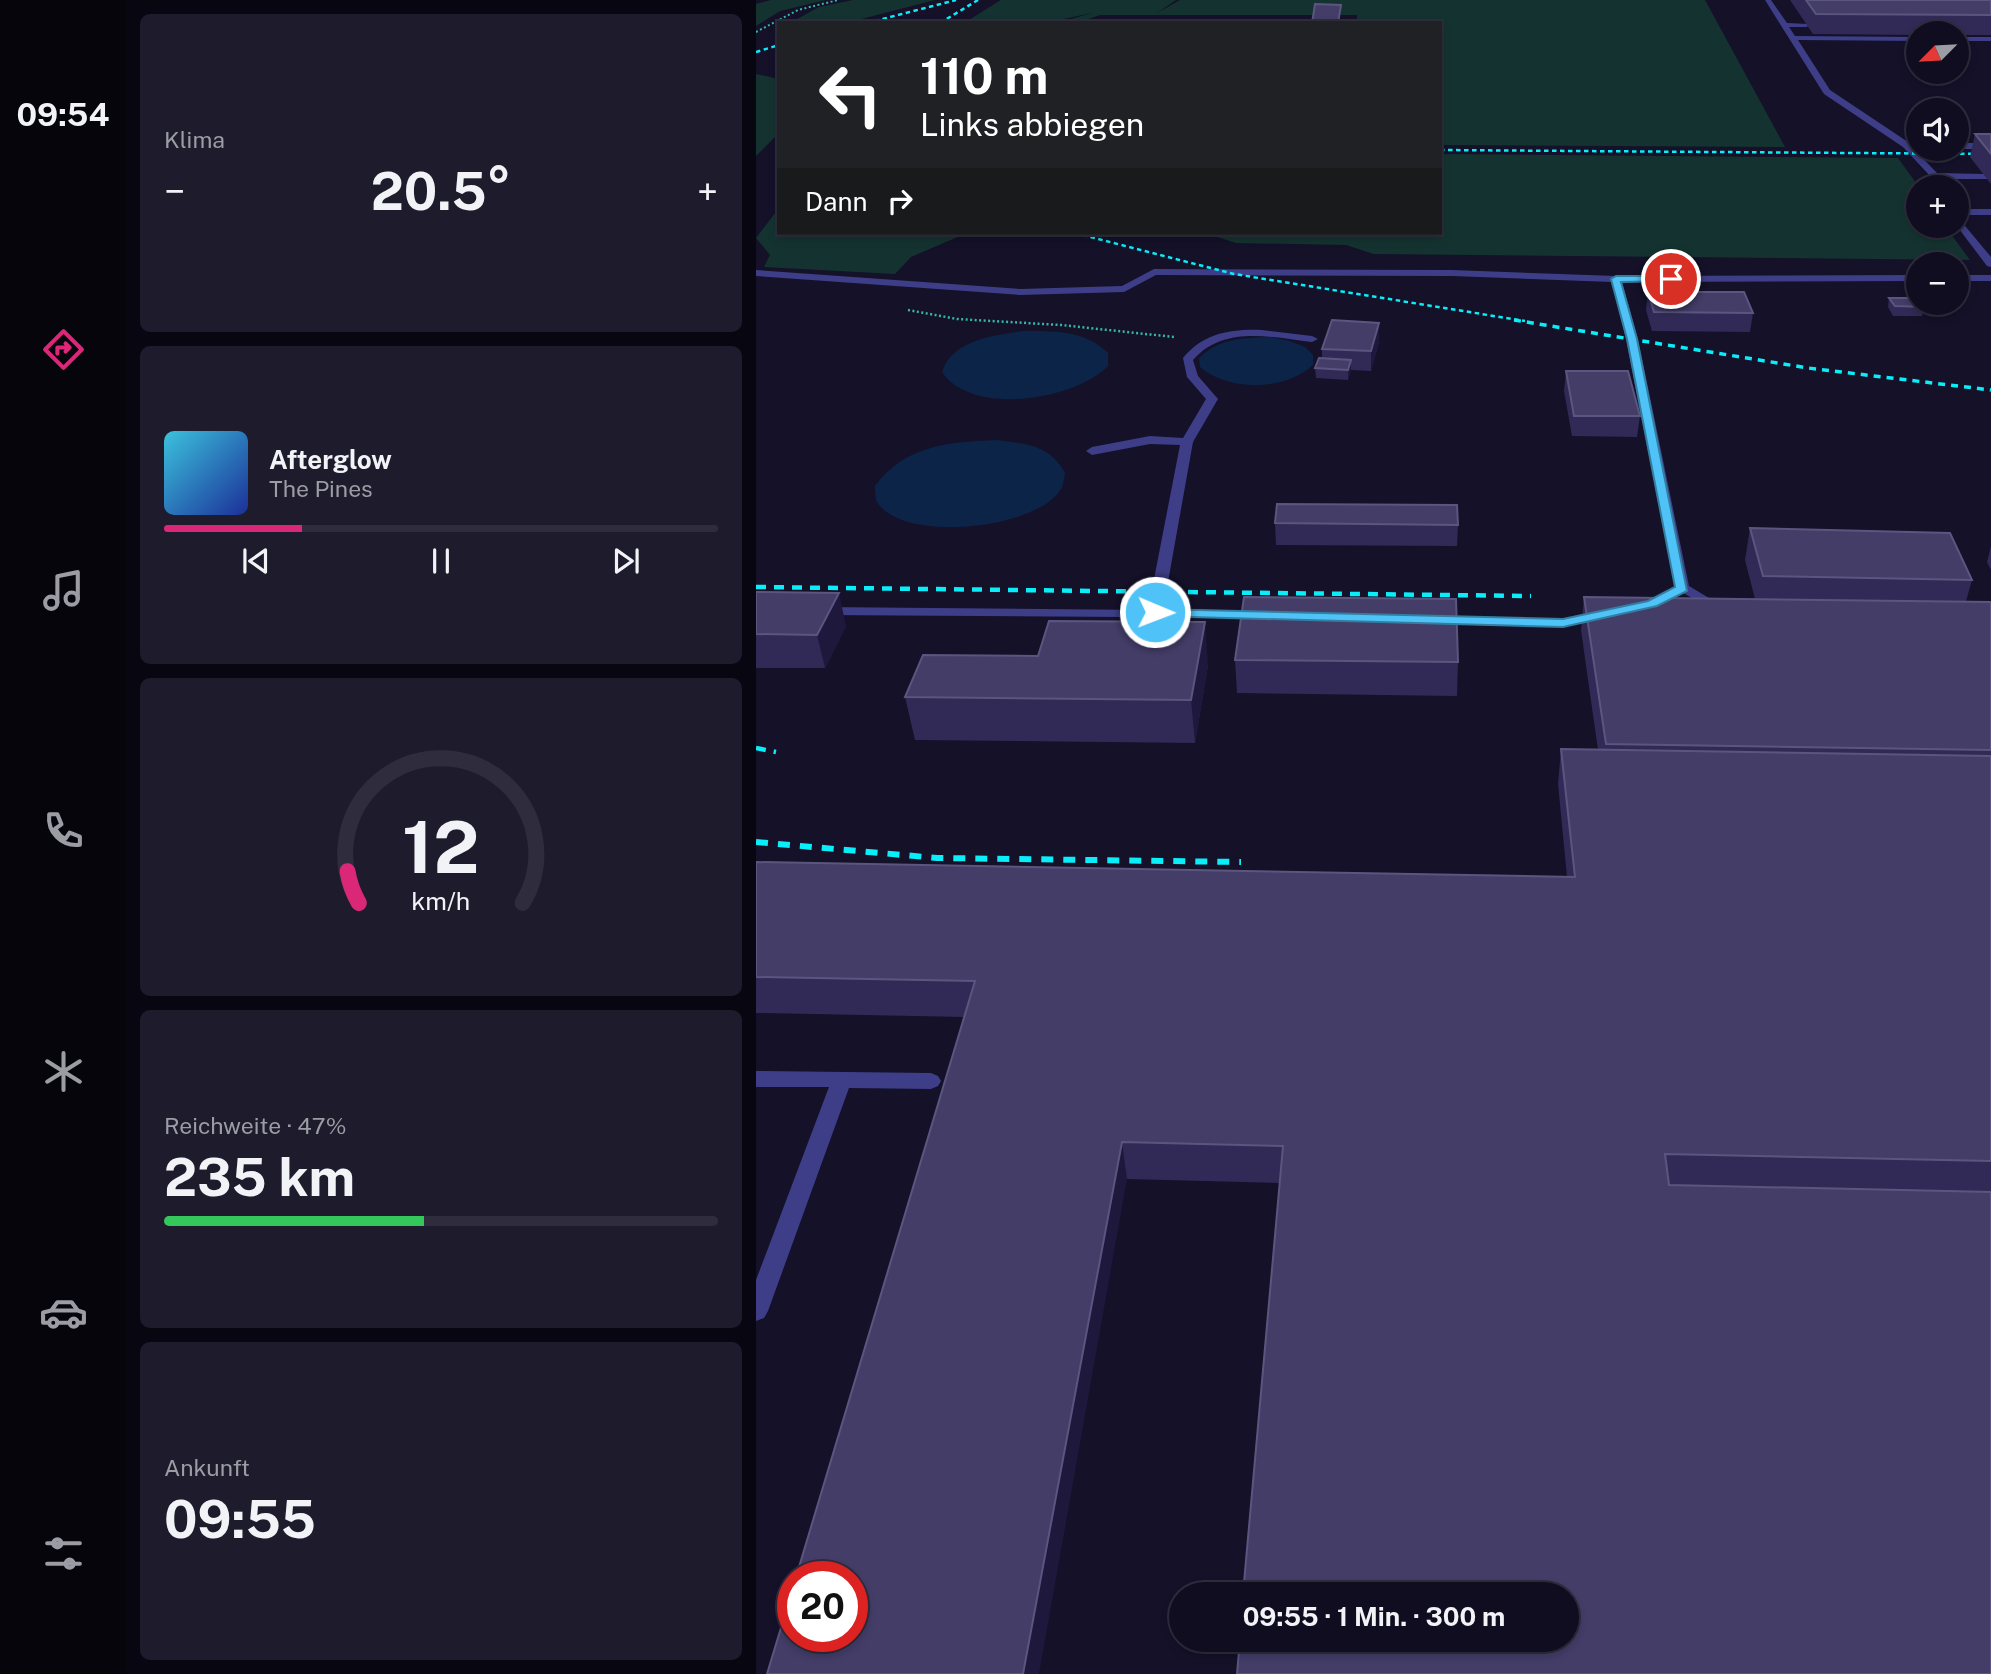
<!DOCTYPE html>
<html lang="de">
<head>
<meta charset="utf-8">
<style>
  body { margin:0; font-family:"Public Sans",sans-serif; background:#1d1b2c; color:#f1f3f6; height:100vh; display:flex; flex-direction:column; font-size:26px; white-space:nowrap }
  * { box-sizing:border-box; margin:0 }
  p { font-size:23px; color:#9b9ca4 }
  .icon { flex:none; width:38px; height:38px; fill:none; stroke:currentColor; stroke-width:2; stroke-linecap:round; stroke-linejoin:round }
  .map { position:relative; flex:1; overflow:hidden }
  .panel { display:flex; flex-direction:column; gap:14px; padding:14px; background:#080711; width:630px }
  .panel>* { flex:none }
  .banner { position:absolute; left:21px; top:21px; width:665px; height:214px; border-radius:0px; box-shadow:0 4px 10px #0003,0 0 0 2px #2f2d3d; background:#202124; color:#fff; overflow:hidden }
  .needle { width:46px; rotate:246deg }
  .controls { position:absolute; left:1150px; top:21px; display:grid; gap:14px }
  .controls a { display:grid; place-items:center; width:63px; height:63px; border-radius:50%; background:#0f0d1f; box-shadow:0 4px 10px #0003,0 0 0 2px #2f2d3d; font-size:35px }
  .speed { position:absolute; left:21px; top:1561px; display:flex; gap:14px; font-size:35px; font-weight:700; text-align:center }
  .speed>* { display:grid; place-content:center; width:91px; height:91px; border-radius:50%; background:#0f0d1f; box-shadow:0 4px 10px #0003,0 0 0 2px #2f2d3d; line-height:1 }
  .speed .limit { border:10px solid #d22; background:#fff; color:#111 }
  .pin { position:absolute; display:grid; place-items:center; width:60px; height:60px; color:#fff; margin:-30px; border:4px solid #fff; border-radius:50%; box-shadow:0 2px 7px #0007 }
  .me { position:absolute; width:77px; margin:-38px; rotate:91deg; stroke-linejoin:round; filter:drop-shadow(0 0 5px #0008) }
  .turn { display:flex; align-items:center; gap:24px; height:147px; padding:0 28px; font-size:32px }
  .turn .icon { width:91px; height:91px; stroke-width:2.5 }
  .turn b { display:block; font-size:49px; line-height:60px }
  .then { display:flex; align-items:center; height:66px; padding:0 28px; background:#0003; gap:14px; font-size:26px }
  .big { font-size:52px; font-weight:700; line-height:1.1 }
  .panel .widget { flex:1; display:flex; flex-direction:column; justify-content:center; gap:10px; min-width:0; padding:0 24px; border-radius:10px; background:#1d1b2c }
  .panel .dial { align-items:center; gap:0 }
  .dial svg { height:182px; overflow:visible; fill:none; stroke:#2f2d3d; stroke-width:7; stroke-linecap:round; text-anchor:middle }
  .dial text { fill:#f1f3f6; stroke:none }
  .song { display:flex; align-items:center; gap:21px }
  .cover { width:84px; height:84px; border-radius:10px; background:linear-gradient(135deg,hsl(190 70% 55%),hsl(230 70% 35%)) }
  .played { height:7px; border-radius:4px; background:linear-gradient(90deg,#db2777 25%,#2f2d3d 25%) }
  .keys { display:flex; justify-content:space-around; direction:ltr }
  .heat { display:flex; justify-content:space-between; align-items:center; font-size:38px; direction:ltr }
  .charge { height:10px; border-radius:5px; background:linear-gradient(90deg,#34c759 47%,#2f2d3d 0) }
  .trip { position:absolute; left:413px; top:1582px; width:410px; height:70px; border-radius:35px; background:#0f0d1f; box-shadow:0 4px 10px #0003,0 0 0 2px #2f2d3d; font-weight:700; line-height:70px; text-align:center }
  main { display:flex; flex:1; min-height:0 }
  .dock { display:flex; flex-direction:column; width:126px; justify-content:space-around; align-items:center; background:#06050c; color:#9b9ca4 }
  .dock .icon { width:49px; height:49px }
  .dock .selected { color:#db2777 }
  .dock b { font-size:32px; color:#f1f3f6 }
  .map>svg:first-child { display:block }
  .green { fill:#143330 }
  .water { fill:#0c2447 }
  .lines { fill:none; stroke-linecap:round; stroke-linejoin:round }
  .path-far1 { stroke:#33b9aa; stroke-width:2; stroke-dasharray:2 2.5; stroke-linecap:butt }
  .path { stroke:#33b9aa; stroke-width:2.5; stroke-dasharray:2 2.5; stroke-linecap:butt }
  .lane { fill:#3d3e87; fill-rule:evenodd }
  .rail-far3 { stroke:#0aeef9; stroke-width:2.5; stroke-dasharray:4.5 3.5; stroke-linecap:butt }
  .rail-far2 { stroke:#0aeef9; stroke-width:3.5; stroke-dasharray:7 6; stroke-linecap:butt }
  .rail-far1 { stroke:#0aeef9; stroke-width:4.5; stroke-dasharray:10 8; stroke-linecap:butt }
  .rail { stroke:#0aeef9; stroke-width:6; stroke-dasharray:12 10; stroke-linecap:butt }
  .wall { fill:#312a56 }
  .shaded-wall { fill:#1e183c }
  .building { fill:#433d68; stroke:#5b567f; stroke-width:2 }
  .route { fill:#4fc3f7; stroke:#337fa1; stroke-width:2 }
</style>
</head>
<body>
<main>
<nav class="dock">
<b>09:54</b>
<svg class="icon selected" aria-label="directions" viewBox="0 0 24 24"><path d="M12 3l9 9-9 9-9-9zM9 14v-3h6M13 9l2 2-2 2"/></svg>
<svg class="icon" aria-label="music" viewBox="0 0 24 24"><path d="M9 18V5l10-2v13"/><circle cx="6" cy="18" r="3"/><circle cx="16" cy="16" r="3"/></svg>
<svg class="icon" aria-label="phone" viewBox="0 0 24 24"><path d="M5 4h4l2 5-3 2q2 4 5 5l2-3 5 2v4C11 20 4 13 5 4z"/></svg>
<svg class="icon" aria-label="climate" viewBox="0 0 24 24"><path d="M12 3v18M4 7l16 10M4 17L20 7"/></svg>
<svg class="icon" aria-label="car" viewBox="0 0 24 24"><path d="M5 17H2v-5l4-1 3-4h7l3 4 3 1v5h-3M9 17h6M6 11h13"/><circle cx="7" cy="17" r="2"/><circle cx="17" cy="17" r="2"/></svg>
<svg class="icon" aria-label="filters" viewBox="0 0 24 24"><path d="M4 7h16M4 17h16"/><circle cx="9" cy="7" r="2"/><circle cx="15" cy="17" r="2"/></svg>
</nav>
<section class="panel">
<div class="widget"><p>Klima</p>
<div class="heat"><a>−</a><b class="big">20.5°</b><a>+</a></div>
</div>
<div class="widget">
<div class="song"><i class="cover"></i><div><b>Afterglow</b><p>The Pines</p></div></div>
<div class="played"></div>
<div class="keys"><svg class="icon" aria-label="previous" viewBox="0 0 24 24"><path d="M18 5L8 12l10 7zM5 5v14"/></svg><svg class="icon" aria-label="pause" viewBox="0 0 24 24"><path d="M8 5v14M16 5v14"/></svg><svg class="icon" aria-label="next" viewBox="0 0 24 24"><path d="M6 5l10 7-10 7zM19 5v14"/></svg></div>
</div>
<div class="widget dial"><svg viewBox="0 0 100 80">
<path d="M14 69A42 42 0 1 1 86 69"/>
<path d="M14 69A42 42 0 0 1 9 55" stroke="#db2777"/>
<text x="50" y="56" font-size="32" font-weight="700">12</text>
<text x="50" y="72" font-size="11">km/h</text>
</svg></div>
<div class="widget"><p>Reichweite · 47%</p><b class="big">235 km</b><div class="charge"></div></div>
<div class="widget"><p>Ankunft</p><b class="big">09:55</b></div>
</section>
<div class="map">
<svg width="1235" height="1674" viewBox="0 0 1235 1674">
  <rect width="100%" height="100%" fill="#141129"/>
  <path class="green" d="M15,0h55l-46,11 -24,15v-22z
    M97,0h82l-89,23h-56l29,-16z
    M245,0h175l-19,13 23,-13h525l80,147 -345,-2v-122h-83v-8h-257l-23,8h-20l35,-10 -47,10h-81z
    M0,74l23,5v54l-23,23z
    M684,154l458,4 21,29 -1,39h27l25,34 -596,-6 -28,-9 -110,-2 -31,-10h235z
    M23,208v25h188l-56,24 -16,17 -131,-7 6,-12 -14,-17z"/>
  <path class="water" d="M267,331c31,0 62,-1 85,22v13c-33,34 -136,51 -166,6 11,-33 51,-36 81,-41z
    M514,337l20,4 15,6 8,8v10c-28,26 -84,27 -113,2l-1,-9c20,-20 45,-20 71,-21z
    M241,440c29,4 53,5 68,33 -1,4 -1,12 -4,16 -23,40 -158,55 -184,13 -2,-4 -2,-11 -2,-16 30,-41 74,-44 122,-46z"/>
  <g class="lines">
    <path class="path-far1" d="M0,32l42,-22 40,-10"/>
    <path class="path" d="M152,310l49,9 104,6 113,12"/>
    <path class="lane" d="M1009,0h6l16,23 22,1 -2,3h-18l6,9 123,1v4l-120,-1 32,50 78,52h10v6h-5l24,25 48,1 3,5h-47l4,8h-9l-5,-10 -28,-30 -79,-53z
      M1200,37h35v4h-35z
      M1200,143h35v6h-35z
      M1200,209h35v6h-35z
      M1200,215l35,42v10l-4,-1 -31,-41z
      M398,269l298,1 164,6 302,-1v6l-296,1 16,57 51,247 35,21v6l-5,1 -44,-26 -49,-249 -14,-57 -160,-6 -296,-1 -32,17 -104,3 -264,-19v-6l264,19 102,-3z
      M1200,275h35v6h-35z
      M506,330l50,6 6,3 -6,3c-41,-5 -89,-17 -119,18l5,16 20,23 -25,43 -30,168 101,1 7,4 -2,3 -449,-3 -7,-4 7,-4 328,3 32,-165 -30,-1 -58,11 -6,-4 6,-4 58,-11 33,2 23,-39 -19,-22 -4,-19c21,-25 47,-29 79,-28z
      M847,610l5,1v6l-45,10 -131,-3 -7,-4 7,-4 131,3z
      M0,1071l175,2 7,3 3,5 -3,5 -7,3 -82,-1 -81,223 -4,7 -8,3v-41l73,-193h-73z"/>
    <path class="rail-far3" d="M111,23l89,-23
      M184,23l38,-23
      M0,52l23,-7
      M684,150l551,4
      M319,233l159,41 291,47"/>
    <path class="rail-far2" d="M758,320l294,48 183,22"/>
    <path class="rail-far1" d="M0,587l775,9
      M0,748l20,4"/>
    <path class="rail" d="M0,842l181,16 304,4"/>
  </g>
  <path class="wall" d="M1034,0h201v35h-35v-2h-38v2l-105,-1z
    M1219,134h16v50l-21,-27z
    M892,292l105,21 -3,19 -98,-1 -6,-21z
    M1133,298l35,9 -2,9h-29l-5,-9z
    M623,323v19l-8,29 -20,-1 -3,10 -32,-2 -1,-10 7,-10v-9z
    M810,371l74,45 -3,21 -65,-1 -8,-45z
    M519,523l183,2 -1,21 -181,-1z
    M994,528l222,52 -6,21 25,1v1072l-712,-491 -152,-4 -162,-162 -209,-4v-151l811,15 -9,-93 3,-35 37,1 -17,-120 3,-33 171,2 -10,-39z
    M1235,546v24l-4,-8z
    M0,592l90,34 -21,42h-69z
    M479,660l223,2 -1,34 -220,-3z
    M452,665l-13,78 -280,-3 -10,-43z"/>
  <path class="shaded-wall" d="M585,5l-1,18h-2z
    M623,323v19l-8,29v-20z
    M595,360v10l-3,10v-10z
    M83,593l7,33 -21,42 -8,-33z
    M449,622l3,43 -13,78 -4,-43z
    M366,1142l5,37 -88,495h-16z"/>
  <path class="building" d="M1050,0h185v15l-175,-1z
    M559,4l26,1 -3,18h-26z
    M1219,134h16v20z
    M892,292h96l9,21 -99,-1z
    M1133,298h29v5h4l2,4 -29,-1z
    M576,320l47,3 -8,28 -49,-2z
    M563,358l32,2 -3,10 -33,-2z
    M810,371h62l12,45h-66z
    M521,504l180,1 1,20 -183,-2z
    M994,528l200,5 22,47 -209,-4z
    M0,592l83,1 -22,42 -61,-1z
    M488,597l212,2 2,63 -223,-2z
    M828,597l407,5v148l-385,-6z
    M293,621l156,1 -14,78 -286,-3 18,-42 115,1z
    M805,749l430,7v405l-326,-7 4,31 322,7v482h-754l3,-34h326v-46h-323l40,-448 -161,-4 -99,532h-256l26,-86v48h59v-59h-56l179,-596 -219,-4v-115l819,15z"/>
  <path class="route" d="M915,276l3,5 -53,1 16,57 50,252 -30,15 -94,21 -408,-11 -7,-4 7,-3 408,10 85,-18 27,-14 -48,-248 -16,-60 5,-3z"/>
</svg>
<div class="controls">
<a><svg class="needle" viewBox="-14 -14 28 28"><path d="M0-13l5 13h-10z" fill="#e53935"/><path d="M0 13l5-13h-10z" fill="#9b9ca4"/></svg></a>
<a><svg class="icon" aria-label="sound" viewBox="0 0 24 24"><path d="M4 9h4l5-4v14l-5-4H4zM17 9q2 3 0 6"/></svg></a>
<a>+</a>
<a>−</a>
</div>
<div class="speed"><div class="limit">20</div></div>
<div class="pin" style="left:915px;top:279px;background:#d93025"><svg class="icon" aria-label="arrive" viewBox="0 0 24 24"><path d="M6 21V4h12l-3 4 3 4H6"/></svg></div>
<svg class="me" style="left:399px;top:612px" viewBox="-20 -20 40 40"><circle r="17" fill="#4fc3f7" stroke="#fff" stroke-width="3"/><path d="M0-11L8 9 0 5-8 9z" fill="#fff"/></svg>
<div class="trip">09:55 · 1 Min. · 300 m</div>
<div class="banner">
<div class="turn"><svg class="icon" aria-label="left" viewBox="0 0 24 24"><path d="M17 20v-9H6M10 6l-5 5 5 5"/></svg><div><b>110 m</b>Links abbiegen</div></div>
<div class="then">Dann<svg class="icon" aria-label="right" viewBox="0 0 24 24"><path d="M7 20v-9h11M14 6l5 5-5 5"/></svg></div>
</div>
</div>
</main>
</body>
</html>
